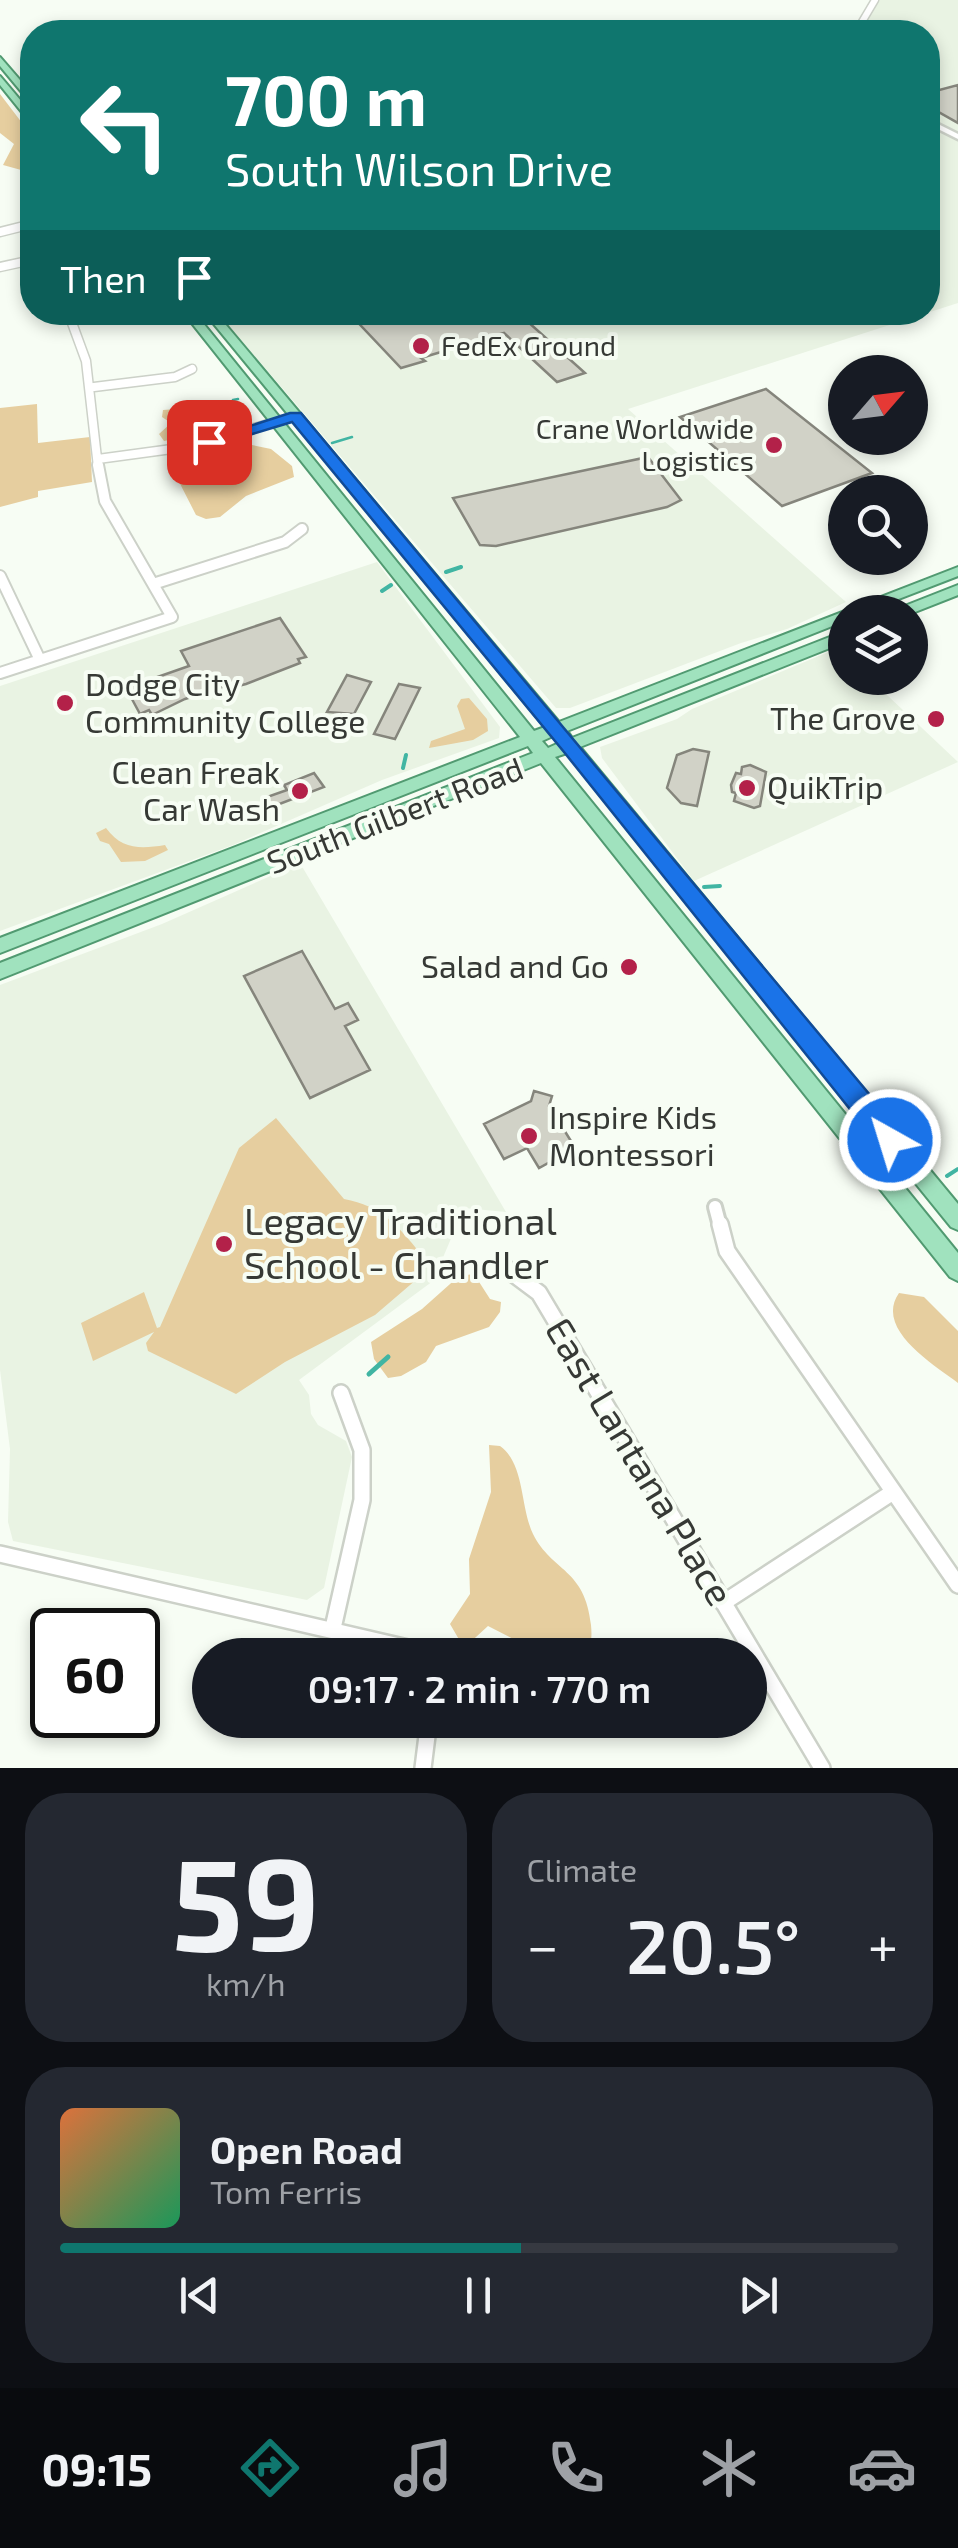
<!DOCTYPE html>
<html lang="en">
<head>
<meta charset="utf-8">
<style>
  body { margin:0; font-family:"Exo 2",sans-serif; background:#242831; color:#f1f3f6; height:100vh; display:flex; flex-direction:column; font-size:38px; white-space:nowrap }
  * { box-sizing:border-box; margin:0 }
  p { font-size:32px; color:#9ea1a6 }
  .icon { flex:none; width:55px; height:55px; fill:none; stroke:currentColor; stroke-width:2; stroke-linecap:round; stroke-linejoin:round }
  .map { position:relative; height:1768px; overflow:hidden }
  .side { display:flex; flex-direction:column; gap:25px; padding:25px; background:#0d0f14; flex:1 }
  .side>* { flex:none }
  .hud { position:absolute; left:20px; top:20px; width:920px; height:305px; border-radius:40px; box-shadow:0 5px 15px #0003; background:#0f766e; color:#fff; overflow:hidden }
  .needle { width:65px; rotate:62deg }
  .buttons { position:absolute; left:828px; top:355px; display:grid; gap:20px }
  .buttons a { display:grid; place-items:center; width:100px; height:100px; border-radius:50%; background:#171b24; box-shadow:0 5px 15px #0003; font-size:50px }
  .speed { position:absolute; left:30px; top:1608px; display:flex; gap:20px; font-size:50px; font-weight:700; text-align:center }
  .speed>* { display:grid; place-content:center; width:130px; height:130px; border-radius:50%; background:#171b24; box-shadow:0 5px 15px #0003; line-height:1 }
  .speed .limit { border:5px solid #111; border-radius:15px; background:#fff; color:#111 }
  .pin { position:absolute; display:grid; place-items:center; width:85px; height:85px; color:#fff; margin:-42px; border-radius:20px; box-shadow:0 5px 15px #0006 }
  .me { position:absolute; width:110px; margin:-55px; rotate:321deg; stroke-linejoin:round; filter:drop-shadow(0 0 8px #0008) }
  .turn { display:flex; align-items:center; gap:35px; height:210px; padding:0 40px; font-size:45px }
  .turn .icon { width:130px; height:130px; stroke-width:2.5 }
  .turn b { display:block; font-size:70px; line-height:85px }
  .then { display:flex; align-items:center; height:95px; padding:0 40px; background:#0003; gap:20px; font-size:38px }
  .big { font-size:75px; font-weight:600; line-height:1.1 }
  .side .card { flex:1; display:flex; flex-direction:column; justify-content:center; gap:15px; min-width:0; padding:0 35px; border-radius:40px; background:#242831 }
  .side .dial { align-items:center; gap:0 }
  .dial b { font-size:130px; line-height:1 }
  .song { display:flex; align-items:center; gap:30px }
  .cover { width:120px; height:120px; border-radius:15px; background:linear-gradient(135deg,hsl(20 70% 55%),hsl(150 70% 35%)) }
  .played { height:10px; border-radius:5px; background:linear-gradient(90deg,#0f766e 55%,#363941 55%) }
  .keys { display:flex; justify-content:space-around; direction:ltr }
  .heat { display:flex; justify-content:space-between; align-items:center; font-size:55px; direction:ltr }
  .side .tiles { flex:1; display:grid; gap:25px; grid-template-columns:1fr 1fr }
  .card:last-child { grid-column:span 2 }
  .trip { position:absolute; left:192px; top:1638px; width:575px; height:100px; border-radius:50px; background:#171b24; box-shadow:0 5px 15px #0003; font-weight:600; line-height:100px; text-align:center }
  .dock { display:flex; height:160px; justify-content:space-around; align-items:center; background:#090b0e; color:#9ea1a6 }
  .dock .icon { width:70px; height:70px }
  .dock .on { color:#0f766e }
  .dock b { font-size:45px; color:#f1f3f6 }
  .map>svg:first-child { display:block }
  .built { fill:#e9f3e3 }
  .green { fill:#e6ce9f }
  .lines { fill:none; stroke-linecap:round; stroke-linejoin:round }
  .stream-far2 { stroke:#41b5a3; stroke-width:2.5 }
  .stream-far1 { stroke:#41b5a3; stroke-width:4 }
  .stream { stroke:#41b5a3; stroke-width:5 }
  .building { fill:#d1d2c7; stroke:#85857c; stroke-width:2.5 }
  .minor-far4-casing { stroke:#ccd1c8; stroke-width:9 }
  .minor-far3-casing { stroke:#ccd1c8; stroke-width:11 }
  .minor-far2-casing { stroke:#ccd1c8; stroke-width:14 }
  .minor-far1-casing { stroke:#ccd1c8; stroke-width:18 }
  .minor-casing { stroke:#ccd1c8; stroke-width:20 }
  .tertiary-casing { stroke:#ccd1c8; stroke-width:5 }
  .primary-casing { stroke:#519a71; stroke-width:4 }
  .minor-far4 { stroke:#fff; stroke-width:6 }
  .minor-far3 { stroke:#fff; stroke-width:8 }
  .minor-far2 { stroke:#fff; stroke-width:10 }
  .minor-far1 { stroke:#fff; stroke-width:12 }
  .minor { stroke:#fff; stroke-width:15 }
  .tertiary { fill:#fff; fill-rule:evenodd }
  .primary { fill:#a0e2be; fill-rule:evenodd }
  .route { fill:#1a73e8; stroke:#114b97; stroke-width:2.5 }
  .poi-dot { fill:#b32149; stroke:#f7fdf4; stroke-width:4 }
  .labels { text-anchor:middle; stroke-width:8; stroke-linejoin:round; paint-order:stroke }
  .far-poi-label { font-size:28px; fill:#363935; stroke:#f7fdf4; text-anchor:start }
  .poi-label { font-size:32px; fill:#363935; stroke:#f7fdf4; text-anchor:start }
  .street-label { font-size:32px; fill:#363935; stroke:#f7fdf4 }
  .near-poi-label { font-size:38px; fill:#363935; stroke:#f7fdf4; text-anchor:start }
  .near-street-label { font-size:38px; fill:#363935; stroke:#f7fdf4 }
</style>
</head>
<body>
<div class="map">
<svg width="958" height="1768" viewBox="0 0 958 1768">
  <rect width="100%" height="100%" fill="#f7fdf4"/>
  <path class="built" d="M875,0h83v303l-330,106 218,193 -59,27 -46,14 -171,65h-14l-338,-395 710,-1v-280h-72z
    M377,562l123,165 -1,11 -117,42 -149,65 -233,86v-245z
    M838,648l7,7v23h24l89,84 -264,119 -92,-123 -2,-11 77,-28 15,-10z
    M300,863l206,349 -42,-4 -31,73 -134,99 10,15 2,19 7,11 28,16 6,16 -28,131 -17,12 -294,-59 -5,-19 2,-73 -10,-79v-385l162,-61z"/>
  <path class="green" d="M0,94l32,42v37l-29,-8 11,-21 -14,-11z
    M37,404l1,39 52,-6 2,45 -54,9v6l-38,10v-99z
    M229,405l10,7 -6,10 -59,17 -10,2 -5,-7 12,-11 -9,-6 1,-7z
    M252,445l19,4 21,17 2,11 -48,19 -26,21 -14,2 -10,-4 -23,-45 14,-10z
    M469,698l18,21 1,12 -15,9 -44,8 2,-7 34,-12 -8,-23 4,-7z
    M106,828c16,22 35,21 59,17l3,5 -23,11 -24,1 -12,-18 -9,-3 -4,-8z
    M276,1118l68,81c38,7 53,26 77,55l-4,25 -42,36 -90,47 -49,32 -88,-43 -2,-8 8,-11 -61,29 -12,-38 63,-31 13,36 3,-1 79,-179z
    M474,1274l16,25 11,3 -1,10 -11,15 -53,19 -10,16 -25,14 -13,2 -14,-19 -3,-17 51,-33 37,-33z
    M899,1293l25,4 34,34v52c-25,-19 -84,-54 -59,-90z
    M489,1445l11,1c25,18 20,61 33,88 19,38 52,34 58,91 1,11 1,21 -7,30l-57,-9 -39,-20 -24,22 -14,-24 20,-30 -1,-35 22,-67z"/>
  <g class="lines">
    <path class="stream-far2" d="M233,400l5,-1
      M169,438v5
      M332,443l20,-6
      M172,457l1,7"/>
    <path class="stream-far1" d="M446,572l15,-5
      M382,591l9,-6
      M403,768l3,-13
      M704,887l16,-1
      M947,1176l11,-7"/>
    <path class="stream" d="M369,1374l19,-17"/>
  </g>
  <path class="building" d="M958,85v38l-30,-17v-13z
    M348,312h169l68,61 -28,9 -53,-49 -83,25 4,3 -24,7z
    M766,389l106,84 -90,33 -102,-89z
    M648,457l33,43 -14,7 -171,39 -16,-1 -27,-47z
    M280,618l26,39 -8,2 2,4 -54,21 -16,4 -2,-3 -43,14 -33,16 -3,-5 -9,4 -14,-26 63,-22 -8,-15z
    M347,675l24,7 -17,32 -27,-2z
    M399,684l21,4 -25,51 -21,-5z
    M693,749l16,3 -12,54 -16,-3 -14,-15 10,-33z
    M750,765l16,7 -6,34 -6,2 -20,-7 2,-8 -4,-1 -1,-7 5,-12 5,1 1,-7z
    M314,773l10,14 -55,21 -2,-11 20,-7 -3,-5z
    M302,951l33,58 13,-6 10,17 -13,6 25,44 -60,28 -66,-122z
    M534,1091l18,5 -3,10 27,43 -21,17 -3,-5 -13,7 -12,-20 -23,11 -20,-35 47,-23z"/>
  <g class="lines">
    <defs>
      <path id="minor-far4" d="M856,32l19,-32"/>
      <path id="minor-far3" d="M0,232l32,-8
        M0,267l32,-7
        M68,312l18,49 12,106
        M94,387l81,-10 17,-8
        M98,459l96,-13 101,-30"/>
      <path id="minor-far2" d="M0,576l40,84
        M153,584l132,-42 17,-13
        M0,673l172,-56 -67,-116 -7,-36"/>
      <path id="minor-far1" d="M715,1207l5,19"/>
      <path id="minor" d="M720,1224l7,27 231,334
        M507,1269l32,24 283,475
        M0,1554l438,101
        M723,1603l170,-111
        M333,1628l29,-128v-50l-21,-57
        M423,1768l6,-48"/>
      <path id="tertiary" d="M928,119l30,15v5l-30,-15z"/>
      <path id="primary" d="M0,57l32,37v8l-3,-1 -29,-35z
        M0,76l32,38v8l-3,-1 -29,-36z
        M183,312h11l340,419 11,-4 -341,-415h11l344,410 399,-155v9l-93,36h-20v9l-278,110 5,7 273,-107v11l-265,105 378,457v26l-7,-3 -384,-474 -12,4 403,496v28l-8,-4 -409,-514 -541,216v-16l533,-210 -5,-7 -528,207v-15l520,-201zM553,736l6,7 -11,5 -6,-7z
        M958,585v10l-48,19 -15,-2 2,-3z"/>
    </defs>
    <use href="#minor-far4" class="minor-far4-casing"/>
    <use href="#minor-far3" class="minor-far3-casing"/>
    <use href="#minor-far2" class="minor-far2-casing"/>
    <use href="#minor-far1" class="minor-far1-casing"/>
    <use href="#minor" class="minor-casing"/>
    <use href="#tertiary" class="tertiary-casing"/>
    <use href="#primary" class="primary-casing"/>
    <use href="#minor-far4" class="minor-far4"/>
    <use href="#minor-far3" class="minor-far3"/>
    <use href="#minor-far2" class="minor-far2"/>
    <use href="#minor-far1" class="minor-far1"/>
    <use href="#minor" class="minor"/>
    <use href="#tertiary" class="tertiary"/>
    <use href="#primary" class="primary"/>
  </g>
  <path class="route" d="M290,413h11l599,718 4,9 -4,8 -10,4 -9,-4 -317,-396 -272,-330 -83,25 -9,-5z"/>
  <g class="poi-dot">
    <circle cx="421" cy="346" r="10"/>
    <circle cx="774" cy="445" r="10"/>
    <circle cx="65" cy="703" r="10"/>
    <circle cx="936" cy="719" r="10"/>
    <circle cx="747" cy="788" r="10"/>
    <circle cx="300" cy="791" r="10"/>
    <circle cx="629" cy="967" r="10"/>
    <circle cx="529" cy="1136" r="10"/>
    <circle cx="224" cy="1244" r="10"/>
  </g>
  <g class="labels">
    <g class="far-poi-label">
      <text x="441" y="356">FedEx Ground</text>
      <text x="754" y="439" text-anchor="end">Crane Worldwide<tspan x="754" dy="32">Logistics</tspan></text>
    </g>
    <g class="poi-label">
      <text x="85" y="696">Dodge City<tspan x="85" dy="37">Community College</tspan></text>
      <text x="916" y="730" text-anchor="end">The Grove</text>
      <text x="280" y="784" text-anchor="end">Clean Freak<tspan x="280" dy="37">Car Wash</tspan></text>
      <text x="767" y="799">QuikTrip</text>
      <text x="609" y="978" text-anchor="end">Salad and Go</text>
      <text x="549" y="1129">Inspire Kids<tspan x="549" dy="37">Montessori</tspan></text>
    </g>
    <g class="street-label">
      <text transform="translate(395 816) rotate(-21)" y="11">South Gilbert Road</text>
    </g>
    <g class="near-poi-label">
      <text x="244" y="1235">Legacy Traditional<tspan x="244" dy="44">School - Chandler</tspan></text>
    </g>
    <g class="near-street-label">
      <text transform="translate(639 1462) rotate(59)" y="13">East Lantana Place</text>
    </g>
  </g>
</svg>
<div class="buttons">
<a><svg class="needle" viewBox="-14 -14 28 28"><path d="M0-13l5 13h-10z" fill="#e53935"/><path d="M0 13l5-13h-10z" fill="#9ea1a6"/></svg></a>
<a><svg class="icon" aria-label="search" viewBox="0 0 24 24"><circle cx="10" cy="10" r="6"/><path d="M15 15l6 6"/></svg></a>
<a><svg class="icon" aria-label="layers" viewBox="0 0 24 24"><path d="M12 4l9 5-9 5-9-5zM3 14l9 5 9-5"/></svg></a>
</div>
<div class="speed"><div class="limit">60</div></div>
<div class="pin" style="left:209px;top:442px;background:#d93025"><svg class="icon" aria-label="arrive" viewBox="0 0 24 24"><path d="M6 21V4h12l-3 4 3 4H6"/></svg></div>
<svg class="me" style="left:890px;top:1140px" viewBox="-20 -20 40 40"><circle r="17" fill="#1a73e8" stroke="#fff" stroke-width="3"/><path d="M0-11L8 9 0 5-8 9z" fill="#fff"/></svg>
<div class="trip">09:17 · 2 min · 770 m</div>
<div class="hud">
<div class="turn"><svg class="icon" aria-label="left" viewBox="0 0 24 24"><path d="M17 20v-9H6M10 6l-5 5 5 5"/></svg><div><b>700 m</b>South Wilson Drive</div></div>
<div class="then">Then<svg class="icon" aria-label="arrive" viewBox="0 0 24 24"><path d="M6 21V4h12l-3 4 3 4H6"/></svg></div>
</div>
</div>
<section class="side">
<div class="tiles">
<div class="card dial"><b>59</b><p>km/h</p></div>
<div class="card"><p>Climate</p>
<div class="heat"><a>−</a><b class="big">20.5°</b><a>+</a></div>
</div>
<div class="card">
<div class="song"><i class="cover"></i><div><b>Open Road</b><p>Tom Ferris</p></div></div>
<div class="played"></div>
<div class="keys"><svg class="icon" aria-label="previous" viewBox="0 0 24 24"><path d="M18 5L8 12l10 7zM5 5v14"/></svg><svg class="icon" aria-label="pause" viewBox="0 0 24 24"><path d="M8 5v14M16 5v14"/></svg><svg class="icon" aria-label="next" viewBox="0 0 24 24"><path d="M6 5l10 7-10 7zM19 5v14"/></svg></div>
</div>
</div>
</section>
<nav class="dock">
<b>09:15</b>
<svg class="icon on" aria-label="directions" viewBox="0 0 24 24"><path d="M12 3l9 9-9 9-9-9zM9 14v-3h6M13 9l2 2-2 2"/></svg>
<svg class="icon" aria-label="music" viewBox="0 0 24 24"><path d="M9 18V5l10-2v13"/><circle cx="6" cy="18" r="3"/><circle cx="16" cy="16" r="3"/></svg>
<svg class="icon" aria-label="phone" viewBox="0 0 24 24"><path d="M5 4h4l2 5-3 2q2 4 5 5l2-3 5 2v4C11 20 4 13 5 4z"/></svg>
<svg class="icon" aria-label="climate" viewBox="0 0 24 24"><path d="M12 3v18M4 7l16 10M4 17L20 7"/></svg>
<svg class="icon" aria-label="car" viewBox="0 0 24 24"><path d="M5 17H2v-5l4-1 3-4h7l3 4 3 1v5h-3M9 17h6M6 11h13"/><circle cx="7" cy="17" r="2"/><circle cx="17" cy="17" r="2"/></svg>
</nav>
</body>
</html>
